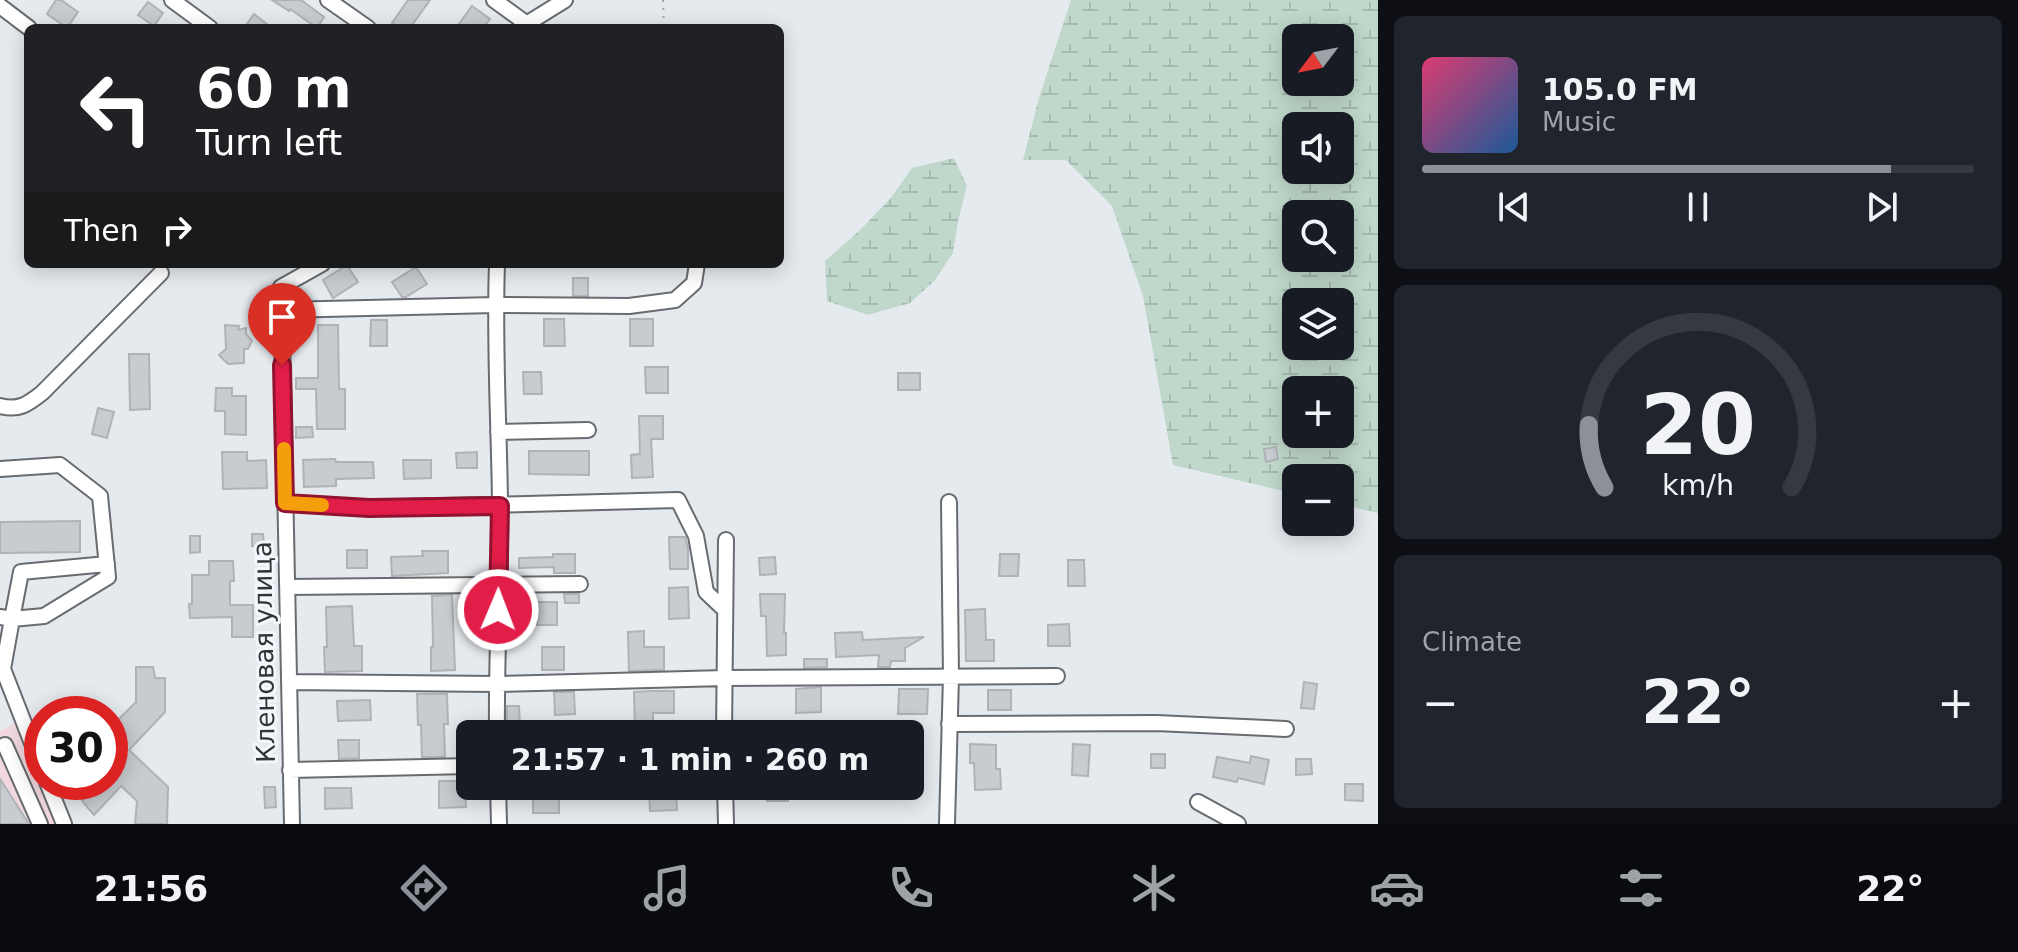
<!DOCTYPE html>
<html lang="en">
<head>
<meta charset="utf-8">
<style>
  body { margin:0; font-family:"DejaVu Sans",sans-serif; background:#20242c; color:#f1f3f6; height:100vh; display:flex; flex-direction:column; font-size:30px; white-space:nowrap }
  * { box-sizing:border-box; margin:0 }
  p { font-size:26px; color:#9ea1a6 }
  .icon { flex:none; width:44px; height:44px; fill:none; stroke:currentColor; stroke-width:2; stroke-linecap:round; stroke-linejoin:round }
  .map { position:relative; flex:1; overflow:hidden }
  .details { display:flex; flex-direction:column; gap:16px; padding:16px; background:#0d0f14; width:640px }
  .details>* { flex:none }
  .guide { position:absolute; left:24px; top:24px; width:760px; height:244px; border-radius:12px; box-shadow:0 4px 20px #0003; background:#202124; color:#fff; overflow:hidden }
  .needle { width:52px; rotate:238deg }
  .tools { position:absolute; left:1282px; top:24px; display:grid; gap:16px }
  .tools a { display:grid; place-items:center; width:72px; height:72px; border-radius:12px; background:#171b24; box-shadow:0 4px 20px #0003; font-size:40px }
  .speed { position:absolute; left:24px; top:696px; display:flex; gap:16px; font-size:40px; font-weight:700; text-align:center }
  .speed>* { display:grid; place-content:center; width:104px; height:104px; border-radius:50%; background:#171b24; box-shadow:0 4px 20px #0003; line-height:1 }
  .speed .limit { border:12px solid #d22; background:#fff; color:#111 }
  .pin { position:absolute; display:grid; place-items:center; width:68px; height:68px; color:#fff; margin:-82px -34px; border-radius:50% 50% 50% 0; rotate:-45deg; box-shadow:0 0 8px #0007 }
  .pin .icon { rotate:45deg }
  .me { position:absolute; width:88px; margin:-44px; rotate:1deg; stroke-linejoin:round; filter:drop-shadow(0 0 6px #0008) }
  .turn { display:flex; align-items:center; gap:28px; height:168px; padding:0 40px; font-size:36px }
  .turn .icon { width:104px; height:104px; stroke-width:2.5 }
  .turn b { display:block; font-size:56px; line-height:68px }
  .then { display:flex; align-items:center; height:76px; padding:0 40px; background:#0003; gap:16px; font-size:30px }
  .big { font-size:60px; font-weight:600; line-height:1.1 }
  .details .card { flex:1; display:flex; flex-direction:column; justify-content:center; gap:12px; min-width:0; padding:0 28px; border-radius:12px; background:#20242c }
  .details .dial { align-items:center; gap:0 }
  .dial svg { height:208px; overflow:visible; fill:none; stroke:#363941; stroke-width:7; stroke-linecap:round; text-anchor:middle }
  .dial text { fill:#f1f3f6; stroke:none }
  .song { display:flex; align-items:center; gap:24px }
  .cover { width:96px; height:96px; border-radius:12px; background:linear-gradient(135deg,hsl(340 70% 55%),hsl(210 70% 35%)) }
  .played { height:8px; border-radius:4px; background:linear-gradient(90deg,#8c9099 85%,#363941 85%) }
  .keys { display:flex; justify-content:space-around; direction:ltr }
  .heat { display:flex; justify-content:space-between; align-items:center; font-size:44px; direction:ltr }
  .trip { position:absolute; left:456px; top:720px; width:468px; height:80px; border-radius:12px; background:#171b24; box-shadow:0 4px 20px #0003; font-weight:600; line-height:80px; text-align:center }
  .menu { display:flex; height:128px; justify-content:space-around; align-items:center; background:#090b0e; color:#9ea1a6 }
  .menu .icon { width:56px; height:56px }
  .menu .selected { color:#8c9099 }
  .menu b { font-size:36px; color:#f1f3f6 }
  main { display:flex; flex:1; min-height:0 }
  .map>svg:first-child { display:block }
  .commercial { fill:#f1d8df }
  .wetland { fill:url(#wetland-marsh); fill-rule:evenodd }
  .building { fill:#c8ccd1; stroke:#afb3b8; stroke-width:2 }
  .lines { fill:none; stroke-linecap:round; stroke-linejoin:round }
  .minor-casing { stroke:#686b70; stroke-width:18 }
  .path { stroke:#a2a6aa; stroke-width:2; stroke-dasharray:2 6; stroke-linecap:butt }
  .minor { stroke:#fff; stroke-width:14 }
  .route-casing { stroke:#92132f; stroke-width:20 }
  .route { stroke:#e11d48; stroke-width:14 }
  .slow { stroke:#f59e0b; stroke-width:14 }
  .labels { text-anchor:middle; stroke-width:6; stroke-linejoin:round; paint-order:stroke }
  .street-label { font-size:26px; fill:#323335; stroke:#f3f7fd }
</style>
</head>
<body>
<main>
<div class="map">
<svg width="1378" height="824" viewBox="0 0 1378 824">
  <defs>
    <pattern id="wetland-marsh" width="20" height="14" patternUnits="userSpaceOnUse" patternTransform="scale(2)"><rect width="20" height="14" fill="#c0d8cc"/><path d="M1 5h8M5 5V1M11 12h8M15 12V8" fill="none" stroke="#a5bab0"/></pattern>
  </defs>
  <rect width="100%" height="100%" fill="#e5eaef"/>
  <path class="commercial" d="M16,722l43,102h-59v-93z"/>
  <path class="wetland" d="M1071,0h307v513l-38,-9v-26h-44v16l-123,-29 -30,-169 -31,-90 -46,-46h-43l16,-62zM1296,38h44v44h-44zM1296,126h44v44h-44zM1296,214h44v44h-44zM1296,302h44v44h-44zM1296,390h44v44h-44z
    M954,158l13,28 -9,35 -5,32 -18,27 -25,23 -42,12 -41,-14 -2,-40 34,-30 31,-32 22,-31z"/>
  <path class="building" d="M56,0h5l17,12 -11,16 -20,-14z
    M272,0h29l23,17 -7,11 -27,-19 -1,2z
    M408,0h22l-20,28h-11l-7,-5z
    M148,2l15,11 -9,13 -16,-11z
    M472,6l18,13 -7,9h-27z
    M254,14l18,14h-28z
    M347,265l11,17 -25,16 -10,-18z
    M416,267l11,17 -21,13h-4l-10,-15z
    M573,278h15v18h-15z
    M262,298h9v14h-9z
    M544,319h20l1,27h-21z
    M630,319h23v27h-23z
    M371,320h16v26h-17z
    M225,325l14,1 -1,4 8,-2v6l6,7 -4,8h-4v14l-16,1 -9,-9 7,-6z
    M318,325h20l1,64h6v40h-28l-1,-40h-20v-11h22z
    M129,354h20l1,55 -20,1z
    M645,367h23v26h-22z
    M523,372h18l1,22h-18z
    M898,373h22v17h-22z
    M216,388h16v8h14v39l-21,-1v-23h-10z
    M98,408l16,4 -7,26 -15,-4z
    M639,416h24v23h-12l2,38 -21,1 -1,-23 9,-1z
    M296,427h16l1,10 -17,1z
    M1276,447l2,12 -12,3 -2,-13z
    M529,451h60v24l-60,-1z
    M222,452h25v9l19,-1 1,28 -44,1z
    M477,452v16h-20l-1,-15z
    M335,459l1,3h37l1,16 -38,1v7l-32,1 -1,-27z
    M403,460h28v18l-27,1z
    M80,521v31l-80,1v-31z
    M252,534h11l1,12h-12z
    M190,536h10v16l-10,1z
    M669,537h16l3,11v21h-18z
    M347,550h20v18h-20z
    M422,551h26v22l-56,3 -1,-19 32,-1z
    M553,554h22v19h-21v-6l-35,1v-10l34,-1z
    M1000,554h19l-1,22h-19z
    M775,557l1,17 -16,1 -1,-17z
    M1068,560h16l1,26h-17z
    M209,561h24l1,20h-4v24h23v32h-21v-20l-42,1 -1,-14h3v-29h17z
    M688,587l1,31 -20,1v-31z
    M564,594h15v9h-14z
    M760,594h25l-1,39h2v22l-19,1 -1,-40h-5z
    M452,595l3,75 -24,1v-24h2l-1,-51z
    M537,602h20v23h-20z
    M352,606l2,40h8v25l-37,1 -1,-25h3l-1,-40z
    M985,609l1,31h8v21h-28l-1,-51z
    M1069,624l1,22h-22v-21z
    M644,631v16h20v23l-35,1 -1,-39z
    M862,632l1,8 61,-3 -19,11v13h-14l-1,6h-12l1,-12 -43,2 -1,-24z
    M542,647h22v23h-22z
    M804,659h23v8l-23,1z
    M136,667h17l2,11h10v34l-36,38 39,37 -1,37h-32l2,-23 -16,-15 -27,29 -12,-14 5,-6 -6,-9 4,-4h25v-54l26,-26z
    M1304,682l13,2 -3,25 -13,-1z
    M821,687v25l-25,1v-24z
    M899,689h29l-1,25h-29z
    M988,690h23v20h-23z
    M652,691h22v22h-21v21h-18l-1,-42z
    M554,692h20l1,22 -20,1z
    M417,694h30l1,30h-4l1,33h-23l-1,-32h-3z
    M370,700l1,20 -33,1 -1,-20z
    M507,706h12l1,22h-13z
    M338,740h21v18l-20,1z
    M970,744l26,1v24h4l1,20 -26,1 -1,-27h-4z
    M1073,744l17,1 -2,31 -16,-1z
    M1151,754h14v14h-14z
    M1251,756l18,4 -5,24 -26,-6 -1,4 -24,-5 4,-20 33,6z
    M1296,759h15l1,15 -16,1z
    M0,779l29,45h-29z
    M439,781h26l1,26 -27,1z
    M1345,784h18v17l-18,-1z
    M767,786h21v15h-21z
    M264,787h11l1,20 -11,1z
    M325,788h26l1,20 -27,1z
    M676,790l1,20 -27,1 -1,-20z
    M533,791h26v22h-26z"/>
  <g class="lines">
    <defs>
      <path id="minor" d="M172,0l38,28
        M328,0l40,28
        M494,0l33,24
        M0,6l29,22
        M520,28l45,-28
        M497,264c-3,79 2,159 3,238 1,77 -4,155 -3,232
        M281,310l214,-5 134,1 46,-6 19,-17 3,-19
        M0,406c19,5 28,-2 42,-13l119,-120
        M498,432l90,-2
        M0,469l60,-4 40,31 8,81 -64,39 -32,3 -9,50 39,100
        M285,503l84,5 309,-8 18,36 10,56 19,18
        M287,587l293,-3
        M0,617l12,2 9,-47 86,-8
        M289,682l207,2 229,-6 332,-2
        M949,724l207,-1 130,6
        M724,734l2,-194
        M5,745l35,79
        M290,770l180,-4
        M47,782l17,42
        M498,786l1,38
        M725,786l1,38
        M1198,802l40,22
        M292,824l-11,-537 41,-23
        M947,824l4,-148 -2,-174"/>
    </defs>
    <use href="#minor" class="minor-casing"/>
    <path class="path" d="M663,0l1,28"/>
    <use href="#minor" class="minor"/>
  </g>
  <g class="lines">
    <defs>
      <path id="route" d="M282,365l3,138 84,5 131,-2 -2,104"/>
    </defs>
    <use href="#route" class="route-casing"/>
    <use href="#route" class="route"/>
    <path class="slow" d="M284,449l1,54 37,2"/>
  </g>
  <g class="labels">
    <g class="street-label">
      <text transform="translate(264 652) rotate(-91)" y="9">Кленовая улица</text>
    </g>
  </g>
</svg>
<div class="tools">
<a><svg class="needle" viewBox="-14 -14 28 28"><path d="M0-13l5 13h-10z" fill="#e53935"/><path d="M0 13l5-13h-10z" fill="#9ea1a6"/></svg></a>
<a><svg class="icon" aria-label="sound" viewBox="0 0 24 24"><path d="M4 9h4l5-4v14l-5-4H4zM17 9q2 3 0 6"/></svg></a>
<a><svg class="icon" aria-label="search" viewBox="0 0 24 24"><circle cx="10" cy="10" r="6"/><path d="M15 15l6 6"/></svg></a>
<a><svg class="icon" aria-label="layers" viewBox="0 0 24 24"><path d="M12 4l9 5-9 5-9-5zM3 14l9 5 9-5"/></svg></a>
<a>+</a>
<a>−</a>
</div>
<div class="speed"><div class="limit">30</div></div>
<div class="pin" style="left:282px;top:365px;background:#d93025"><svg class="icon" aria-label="arrive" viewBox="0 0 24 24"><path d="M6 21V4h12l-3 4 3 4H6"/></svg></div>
<svg class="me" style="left:498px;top:610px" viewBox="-20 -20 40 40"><circle r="17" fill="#e11d48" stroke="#fff" stroke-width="3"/><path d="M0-11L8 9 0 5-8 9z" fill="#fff"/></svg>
<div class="trip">21:57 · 1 min · 260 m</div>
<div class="guide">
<div class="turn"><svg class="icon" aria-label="left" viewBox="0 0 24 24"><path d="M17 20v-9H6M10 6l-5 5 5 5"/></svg><div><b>60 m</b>Turn left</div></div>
<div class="then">Then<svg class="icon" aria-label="right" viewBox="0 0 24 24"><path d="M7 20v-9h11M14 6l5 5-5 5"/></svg></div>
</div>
</div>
<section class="details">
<div class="card">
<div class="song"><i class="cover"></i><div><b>105.0 FM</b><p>Music</p></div></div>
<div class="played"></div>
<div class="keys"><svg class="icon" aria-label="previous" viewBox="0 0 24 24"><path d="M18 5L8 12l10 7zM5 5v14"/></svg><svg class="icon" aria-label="pause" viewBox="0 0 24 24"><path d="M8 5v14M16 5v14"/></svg><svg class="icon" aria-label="next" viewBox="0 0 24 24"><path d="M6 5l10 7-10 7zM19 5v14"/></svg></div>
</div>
<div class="card dial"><svg viewBox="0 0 100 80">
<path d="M14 69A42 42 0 1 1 86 69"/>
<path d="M14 69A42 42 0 0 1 8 45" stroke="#8c9099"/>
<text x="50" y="56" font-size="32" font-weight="700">20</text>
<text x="50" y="72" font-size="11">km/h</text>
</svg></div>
<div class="card"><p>Climate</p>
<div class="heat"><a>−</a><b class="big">22°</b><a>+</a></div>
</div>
</section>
</main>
<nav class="menu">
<b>21:56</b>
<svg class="icon selected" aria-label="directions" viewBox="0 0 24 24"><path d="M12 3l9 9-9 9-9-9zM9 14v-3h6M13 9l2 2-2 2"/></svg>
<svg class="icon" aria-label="music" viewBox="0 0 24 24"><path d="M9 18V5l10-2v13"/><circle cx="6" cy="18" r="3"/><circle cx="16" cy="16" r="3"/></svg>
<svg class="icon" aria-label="phone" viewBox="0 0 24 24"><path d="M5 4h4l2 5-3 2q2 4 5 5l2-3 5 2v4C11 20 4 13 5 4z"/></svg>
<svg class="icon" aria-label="climate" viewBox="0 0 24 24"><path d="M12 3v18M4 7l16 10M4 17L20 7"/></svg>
<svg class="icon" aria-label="car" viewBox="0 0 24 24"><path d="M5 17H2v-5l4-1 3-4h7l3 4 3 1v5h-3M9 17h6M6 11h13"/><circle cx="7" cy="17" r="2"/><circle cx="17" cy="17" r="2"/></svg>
<svg class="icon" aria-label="filters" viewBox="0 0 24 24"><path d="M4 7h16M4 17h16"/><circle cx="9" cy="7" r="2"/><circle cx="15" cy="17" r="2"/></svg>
<b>22°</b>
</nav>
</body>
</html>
